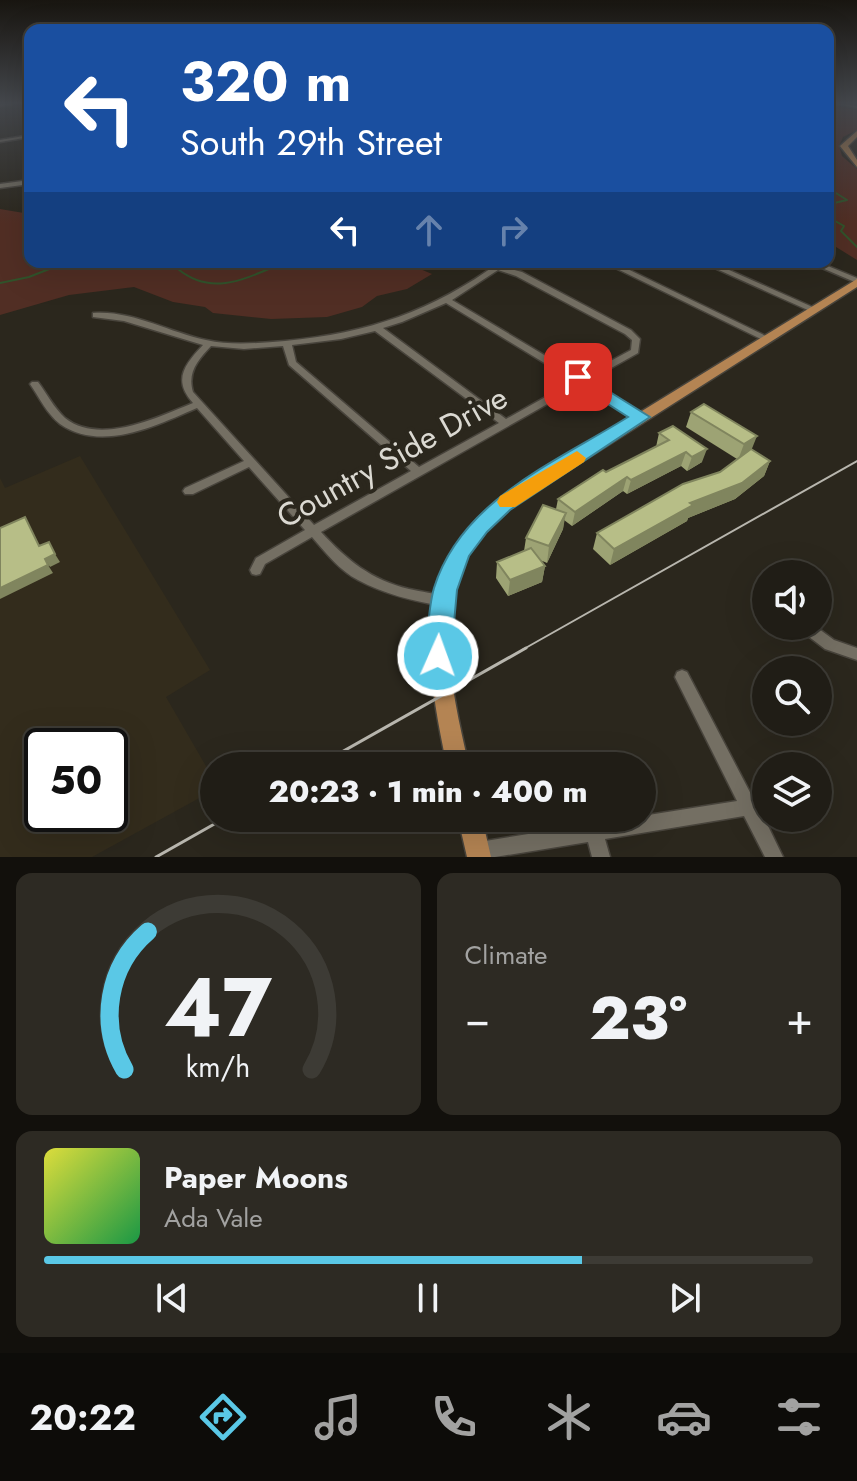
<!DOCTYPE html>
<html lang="en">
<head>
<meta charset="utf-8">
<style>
  body { margin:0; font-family:Jost,sans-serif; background:#2d2a23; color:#f1f3f6; height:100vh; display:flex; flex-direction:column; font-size:30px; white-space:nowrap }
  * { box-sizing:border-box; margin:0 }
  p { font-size:26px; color:#a2a2a1 }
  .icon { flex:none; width:44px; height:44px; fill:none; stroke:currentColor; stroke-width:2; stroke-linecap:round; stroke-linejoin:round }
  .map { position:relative; height:857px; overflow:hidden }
  .side { display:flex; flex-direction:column; gap:16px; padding:16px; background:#12100c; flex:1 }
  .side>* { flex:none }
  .hud { position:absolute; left:24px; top:24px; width:810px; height:244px; border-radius:16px; box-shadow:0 8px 32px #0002,0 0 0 2px #3d3b35; background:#1a4fa0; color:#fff; overflow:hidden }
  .buttons { position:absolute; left:752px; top:560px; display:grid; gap:16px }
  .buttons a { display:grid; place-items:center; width:80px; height:80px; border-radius:50%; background:#201d16; box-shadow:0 8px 32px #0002,0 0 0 2px #3d3b35; font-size:40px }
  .speed { position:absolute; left:24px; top:728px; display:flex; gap:16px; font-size:40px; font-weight:700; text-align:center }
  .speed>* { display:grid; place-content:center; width:104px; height:104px; border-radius:50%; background:#201d16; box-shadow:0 8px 32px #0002,0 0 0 2px #3d3b35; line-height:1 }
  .speed .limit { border:4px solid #111; border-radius:12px; background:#fff; color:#111 }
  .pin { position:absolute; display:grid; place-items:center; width:68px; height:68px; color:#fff; margin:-34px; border-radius:16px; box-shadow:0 4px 12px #0006 }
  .me { position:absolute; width:88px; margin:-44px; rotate:2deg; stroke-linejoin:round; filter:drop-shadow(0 0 6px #0008) }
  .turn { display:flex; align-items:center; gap:28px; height:168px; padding:0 24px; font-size:36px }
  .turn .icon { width:104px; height:104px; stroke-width:2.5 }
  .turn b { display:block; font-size:56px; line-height:68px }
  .lanes { display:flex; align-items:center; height:76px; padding:0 24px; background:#0003; justify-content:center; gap:40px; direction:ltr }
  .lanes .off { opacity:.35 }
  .big { font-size:60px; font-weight:800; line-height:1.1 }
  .side .widget { flex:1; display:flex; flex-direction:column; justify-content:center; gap:12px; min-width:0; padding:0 28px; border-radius:16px; background:#2d2a23 }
  .side .dial { align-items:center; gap:0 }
  .dial svg { height:208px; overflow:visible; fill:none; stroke:#3d3b35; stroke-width:7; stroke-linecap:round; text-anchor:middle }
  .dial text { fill:#f1f3f6; stroke:none }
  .song { display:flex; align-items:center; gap:24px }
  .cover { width:96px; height:96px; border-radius:12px; background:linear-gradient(135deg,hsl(60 70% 55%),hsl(140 70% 35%)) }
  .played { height:8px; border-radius:4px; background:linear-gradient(90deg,#5ac8e6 70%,#3d3b35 70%) }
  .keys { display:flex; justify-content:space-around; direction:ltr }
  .heat { display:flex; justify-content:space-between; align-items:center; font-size:44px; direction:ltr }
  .side .tiles { flex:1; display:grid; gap:16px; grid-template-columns:1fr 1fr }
  .widget:last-child { grid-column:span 2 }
  .trip { position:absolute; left:200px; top:752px; width:456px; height:80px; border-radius:40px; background:#201d16; box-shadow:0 8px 32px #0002,0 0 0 2px #3d3b35; font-weight:800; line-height:80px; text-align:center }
  .menu { display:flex; height:128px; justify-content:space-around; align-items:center; background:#0d0c09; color:#a2a2a1 }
  .menu .icon { width:56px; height:56px }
  .menu .active { color:#5ac8e6 }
  .menu b { font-size:36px; color:#f1f3f6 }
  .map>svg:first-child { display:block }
  .built { fill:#332c1c; fill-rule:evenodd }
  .green { fill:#512e24 }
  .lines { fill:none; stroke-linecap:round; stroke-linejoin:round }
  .stream { stroke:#31532b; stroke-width:2 }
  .minor-casing { stroke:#48443c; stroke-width:3 }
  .major-casing { stroke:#48443c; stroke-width:3 }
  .minor { fill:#746f63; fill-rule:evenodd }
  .major { fill:#b48453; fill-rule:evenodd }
  .rail-far1 { stroke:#b8b6ae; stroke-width:2 }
  .rail { stroke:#b8b6ae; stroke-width:3 }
  .wall { fill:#9da374 }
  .shaded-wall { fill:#80855e }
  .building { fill:#b7be87; stroke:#80855e; stroke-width:2 }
  .route { fill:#5ac8e6; stroke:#3a8296; stroke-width:2 }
  .slow { fill:#f59e0b }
  .labels { text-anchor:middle; stroke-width:8; stroke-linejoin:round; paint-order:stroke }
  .street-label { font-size:32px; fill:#dbd9d2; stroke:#2b271d }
</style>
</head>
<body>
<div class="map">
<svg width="857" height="857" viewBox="0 0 857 857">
  <rect width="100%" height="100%" fill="#2b271d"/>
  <path class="built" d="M80,456l130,214 -44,27 48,83v10l-122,67h-92v-379l5,10zM42,746h68v68h-68z"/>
  <path class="green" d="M828,104l29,6v20l-14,7 -4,9 3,10 15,13v91l-29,-18z
    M0,209l30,5v48h389l-6,4 19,8 -25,15 -30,7 -15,11 -35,10 -56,2 -58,-6 -8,-6 -32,-5 -39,-15 -65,8 -69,20z"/>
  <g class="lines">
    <path class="stream" d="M828,188l19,12 -17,4 -2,5
      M828,217l16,9 -3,5 16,16
      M119,262h18
      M178,262v7c35,29 71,8 107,-7
      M0,283l29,-6 38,-15"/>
    <defs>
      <path id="minor" d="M12,103v1l-12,2v-2z
        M835,103l22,3v2l-20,-4z
        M30,135v2l-30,5v-2z
        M30,180v4l-30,4v-4z
        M500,262h9l-6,5 19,5 109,58 9,9 -2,14 -50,28 58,36 -2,2h-6l-57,-34 -260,147c26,28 50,48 88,57 13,3 25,4 38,8l2,4 -2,4 -5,1c-29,-5 -58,-12 -84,-26 -18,-9 -33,-28 -46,-43l-47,27 -5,10 -4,1 -4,-1 -2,-4 6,-12 49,-28 -56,-63 -56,27h-8l-2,-3 2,-3 59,-27 -47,-53c-40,17 -95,45 -137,16 -13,-10 -21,-27 -30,-40l2,-2h6c9,12 16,26 27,36 35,28 93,-1 128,-15 -21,-23 -8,-39 10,-58l-79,-24 -31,-4v-4c39,-3 75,19 113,27 26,6 53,3 79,1 84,-8 147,-30 215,-79zM498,270l18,6 109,58 7,6 -1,10 -50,27 -129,-77zM446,303l128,78 -68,38 -123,-91 19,-6zM375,331l124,92 -80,44 -123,-105 -4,-17 49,-6zM211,346l33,3 39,-3 6,19 122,106 -97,54 -121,-133c-6,-20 5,-32 18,-46z
        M603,262h10l157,76 -4,3 -3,-1z
        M701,262h10l106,47 -4,2h-3z
        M808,262h10l39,16v5z
        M798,626h17l19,14 23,8v12l-32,-11 -25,-19z
        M682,670l5,2 67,128 2,1 27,56h-18l-21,-41 -139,23 5,18h-18l-4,-15 -93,15h-22l-3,-6 3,-6 6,-3 105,-17 -2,-7h16l2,5 30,-5h12v-2l95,-15 -62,-124 2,-5z
        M573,755l6,2 3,9h-16l-1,-3 2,-6z"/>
      <path id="major" d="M857,131v6l-9,9 9,14v7l-17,-21z
        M857,279v8l-340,216c-19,16 -39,32 -50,55 -33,64 -13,142 2,208h-22c-18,-85 -34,-170 26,-243 9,-10 22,-19 32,-28z
        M458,818h24l9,39h-24z"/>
    </defs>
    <use href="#minor" class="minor-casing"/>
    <use href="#major" class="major-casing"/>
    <use href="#minor" class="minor"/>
    <use href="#major" class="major"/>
    <path class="rail-far1" d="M522,650l335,-189"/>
    <path class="rail" d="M317,766l209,-118
      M156,857l69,-39"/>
  </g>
  <path class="wall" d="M704,404l47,46 19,11 -6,15 -29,23 -47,19 -1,3 -77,44 -17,-16 4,-16 123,-61 17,-13 -51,-32 5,-15z
    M659,433l43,29 -15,9 -6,-5 -54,28 -4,-3 -51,35 -8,-6 -1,9 -16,34 -7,-3 5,6 -3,16 -34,14 -12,-18 1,-16 27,-11 2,-13 30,-29 2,-10 48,-27 50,-25z"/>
  <path class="shaded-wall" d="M757,436l-6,15 -13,9 6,-16z
    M707,449l-5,13 -15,9 5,-14z
    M686,452l-5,14 -54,28 4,-14z
    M770,461l-6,15 -29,23 -47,19 -1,3 -77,44 4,-16 76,-46z
    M627,477l-4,14 -51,35 3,-14z
    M566,513l-3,16 -16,34 2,-17z
    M55,554l5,8 -10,5 -5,-8z
    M48,565l5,8 -53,26v-11z
    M545,566l-3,16 -34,14 2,-16z"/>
  <path class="building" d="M704,404l53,32 -13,8 -53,-32z
    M673,426l34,23 -15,8 -6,-5 -55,28 -4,-3 -52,35 -17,-13 45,-29 3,2 63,-32 -10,-7z
    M751,449l19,12 -28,22 -52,20 3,2 -79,44 -17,-16 86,-49 37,-12z
    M543,505l23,8 -17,33 -23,-8z
    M25,517l14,29 10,-4 6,12 -10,5 3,6 -48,23v-60z
    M531,548l14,18 -35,14 -13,-18z"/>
  <linearGradient id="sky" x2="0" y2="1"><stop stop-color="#181510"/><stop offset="0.46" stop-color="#44474c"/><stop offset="1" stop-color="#44474c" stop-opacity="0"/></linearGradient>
  <rect width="857" height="223" fill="url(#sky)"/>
  <path class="route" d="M578,372l72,45 -140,93 -23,22 -18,24 -12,34 -6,66 -4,8 -9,3 -9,-3 -4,-8c3,-22 3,-47 9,-68 27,-88 122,-126 194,-171l-56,-36 -3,-4z"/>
  <path class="slow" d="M577,451l9,7 -2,4 -69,45h-15l-3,-5 3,-6z"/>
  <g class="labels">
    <g class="street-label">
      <text transform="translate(392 457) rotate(-29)" y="11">Country Side Drive</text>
    </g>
  </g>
</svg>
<div class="buttons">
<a><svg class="icon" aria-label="sound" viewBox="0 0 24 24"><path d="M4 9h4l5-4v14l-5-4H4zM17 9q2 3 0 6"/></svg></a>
<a><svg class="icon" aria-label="search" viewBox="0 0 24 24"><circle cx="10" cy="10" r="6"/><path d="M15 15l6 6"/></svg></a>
<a><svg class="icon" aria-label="layers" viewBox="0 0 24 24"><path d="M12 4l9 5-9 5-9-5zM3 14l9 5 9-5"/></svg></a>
</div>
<div class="speed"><div class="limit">50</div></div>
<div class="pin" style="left:578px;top:377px;background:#d93025"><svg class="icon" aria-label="arrive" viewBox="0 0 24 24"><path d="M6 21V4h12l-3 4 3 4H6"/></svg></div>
<svg class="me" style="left:438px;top:656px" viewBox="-20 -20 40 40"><circle r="17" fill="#5ac8e6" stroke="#fff" stroke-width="3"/><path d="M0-11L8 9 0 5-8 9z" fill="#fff"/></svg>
<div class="trip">20:23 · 1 min · 400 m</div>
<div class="hud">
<div class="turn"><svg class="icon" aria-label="left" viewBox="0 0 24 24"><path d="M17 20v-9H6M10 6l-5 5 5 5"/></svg><div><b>320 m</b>South 29th Street</div></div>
<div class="lanes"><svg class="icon" aria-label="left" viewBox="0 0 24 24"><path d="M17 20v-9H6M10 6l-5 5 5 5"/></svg><svg class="icon off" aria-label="ahead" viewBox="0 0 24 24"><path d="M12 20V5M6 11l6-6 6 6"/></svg><svg class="icon off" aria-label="right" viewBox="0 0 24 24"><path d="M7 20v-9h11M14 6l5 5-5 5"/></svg></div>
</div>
</div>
<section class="side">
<div class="tiles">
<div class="widget dial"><svg viewBox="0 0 100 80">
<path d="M14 69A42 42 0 1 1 86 69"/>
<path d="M14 69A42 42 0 0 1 23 16" stroke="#5ac8e6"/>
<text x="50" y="56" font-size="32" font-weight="700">47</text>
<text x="50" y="72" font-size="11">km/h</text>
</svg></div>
<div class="widget"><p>Climate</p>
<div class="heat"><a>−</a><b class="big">23°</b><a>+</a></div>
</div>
<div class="widget">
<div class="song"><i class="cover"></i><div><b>Paper Moons</b><p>Ada Vale</p></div></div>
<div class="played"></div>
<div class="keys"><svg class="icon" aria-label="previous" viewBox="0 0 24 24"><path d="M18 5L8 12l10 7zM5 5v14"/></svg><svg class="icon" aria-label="pause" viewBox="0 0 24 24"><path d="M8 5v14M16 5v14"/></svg><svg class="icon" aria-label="next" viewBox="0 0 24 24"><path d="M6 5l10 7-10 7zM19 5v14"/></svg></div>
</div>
</div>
</section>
<nav class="menu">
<b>20:22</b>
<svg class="icon active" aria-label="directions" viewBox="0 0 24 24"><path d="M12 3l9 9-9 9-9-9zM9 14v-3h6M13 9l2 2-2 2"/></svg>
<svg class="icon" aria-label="music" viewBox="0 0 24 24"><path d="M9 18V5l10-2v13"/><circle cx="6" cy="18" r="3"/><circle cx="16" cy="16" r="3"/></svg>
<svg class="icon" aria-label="phone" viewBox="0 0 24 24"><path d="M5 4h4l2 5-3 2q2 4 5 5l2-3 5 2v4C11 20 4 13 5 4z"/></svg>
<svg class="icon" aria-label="climate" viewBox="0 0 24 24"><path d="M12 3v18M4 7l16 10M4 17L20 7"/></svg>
<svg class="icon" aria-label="car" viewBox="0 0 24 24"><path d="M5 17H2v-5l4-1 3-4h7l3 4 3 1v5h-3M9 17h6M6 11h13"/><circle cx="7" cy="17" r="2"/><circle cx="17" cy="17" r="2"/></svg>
<svg class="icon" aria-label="filters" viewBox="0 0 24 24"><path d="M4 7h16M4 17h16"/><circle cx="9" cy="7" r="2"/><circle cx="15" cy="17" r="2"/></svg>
</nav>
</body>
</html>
